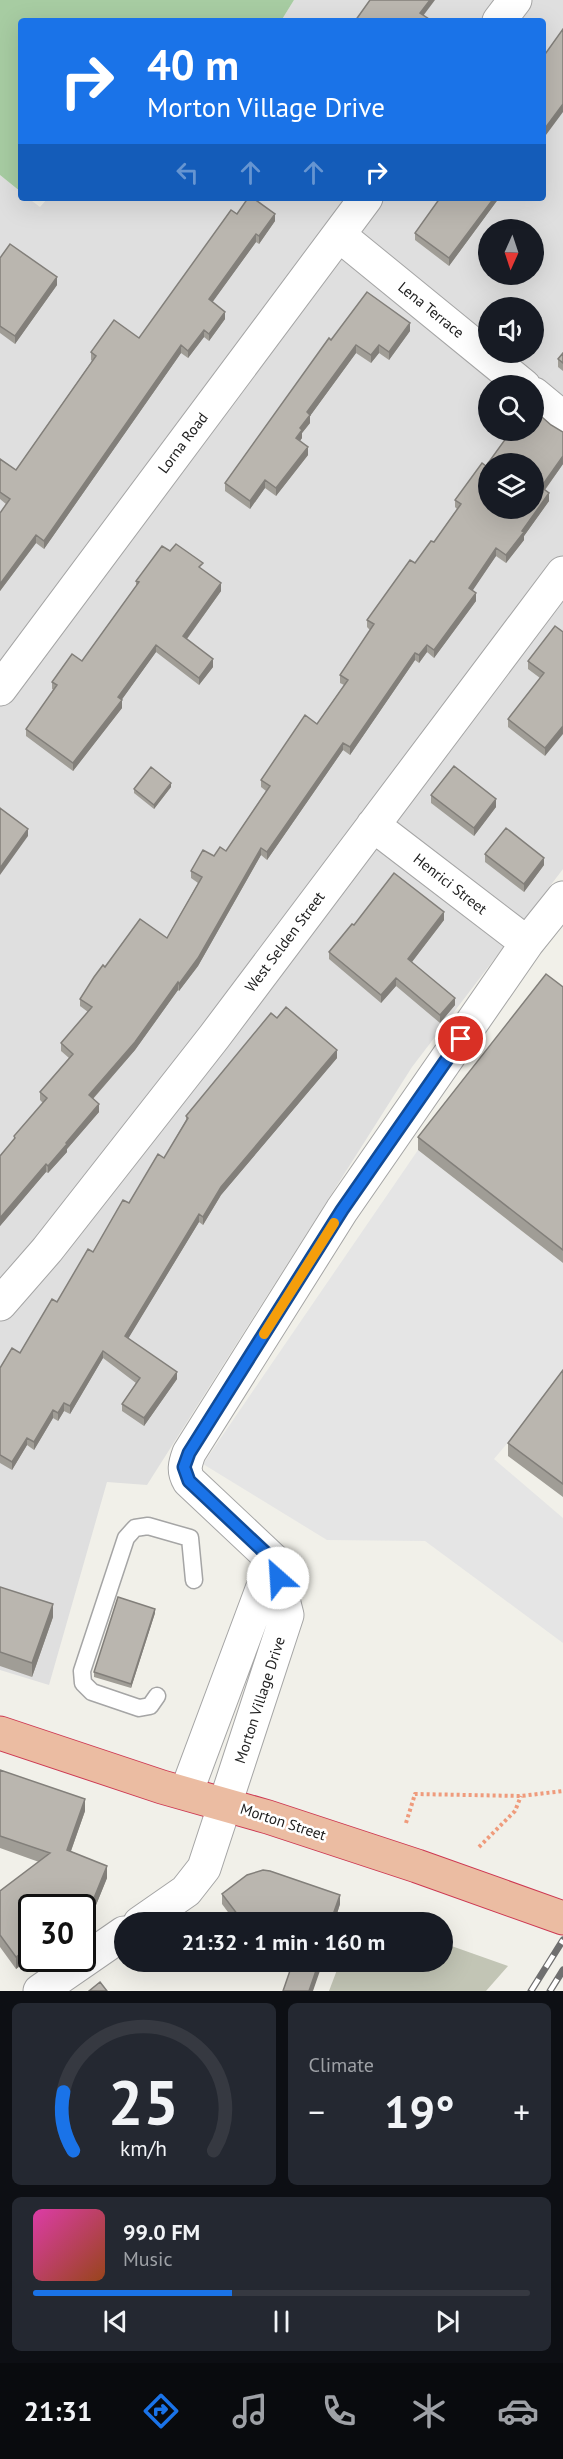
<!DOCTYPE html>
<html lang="en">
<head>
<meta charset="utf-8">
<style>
  body { margin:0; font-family:"PT Sans",sans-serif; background:#242831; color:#f1f3f6; height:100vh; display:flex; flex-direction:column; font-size:22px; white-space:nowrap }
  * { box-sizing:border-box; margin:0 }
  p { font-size:20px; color:#9ea1a6 }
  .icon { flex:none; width:33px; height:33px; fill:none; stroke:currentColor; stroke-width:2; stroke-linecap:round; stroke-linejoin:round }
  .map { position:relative; height:1991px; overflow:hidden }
  .side { display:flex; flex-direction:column; gap:12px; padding:12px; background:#0d0f14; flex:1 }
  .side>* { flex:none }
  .top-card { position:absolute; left:18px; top:18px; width:528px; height:183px; border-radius:6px; box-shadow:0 6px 24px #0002; background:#1a73e8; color:#fff; overflow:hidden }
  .needle { width:39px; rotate:183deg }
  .tools { position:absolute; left:478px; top:219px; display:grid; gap:12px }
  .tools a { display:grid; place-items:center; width:66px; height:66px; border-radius:50%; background:#171b24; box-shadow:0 6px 24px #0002; font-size:30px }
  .speed { position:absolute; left:18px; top:1894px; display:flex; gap:12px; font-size:30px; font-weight:700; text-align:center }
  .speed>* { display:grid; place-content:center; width:78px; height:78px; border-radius:50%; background:#171b24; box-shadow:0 6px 24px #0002; line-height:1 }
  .speed .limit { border:3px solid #111; border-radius:9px; background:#fff; color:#111 }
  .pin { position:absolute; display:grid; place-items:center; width:51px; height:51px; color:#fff; margin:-26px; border:3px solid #fff; border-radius:50%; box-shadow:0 2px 6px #0007 }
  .me { position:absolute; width:66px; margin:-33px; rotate:334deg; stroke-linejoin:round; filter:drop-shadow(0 0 4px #0008) }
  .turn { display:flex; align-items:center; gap:21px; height:126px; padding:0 30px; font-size:27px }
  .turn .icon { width:78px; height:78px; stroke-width:2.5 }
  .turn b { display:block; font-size:42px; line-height:51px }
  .lanes { display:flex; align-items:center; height:57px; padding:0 30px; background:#0003; justify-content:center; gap:30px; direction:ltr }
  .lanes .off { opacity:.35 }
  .big { font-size:45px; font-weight:700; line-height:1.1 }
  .side .tile { flex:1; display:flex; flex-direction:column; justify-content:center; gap:9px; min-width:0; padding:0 21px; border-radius:9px; background:#242831 }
  .side .dial { align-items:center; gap:0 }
  .dial svg { height:156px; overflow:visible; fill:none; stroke:#363941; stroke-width:7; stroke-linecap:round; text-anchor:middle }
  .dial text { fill:#f1f3f6; stroke:none }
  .song { display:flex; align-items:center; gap:18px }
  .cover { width:72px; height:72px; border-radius:9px; background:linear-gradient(135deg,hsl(320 70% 55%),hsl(20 70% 35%)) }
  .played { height:6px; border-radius:3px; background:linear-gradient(90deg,#1a73e8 40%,#363941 40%) }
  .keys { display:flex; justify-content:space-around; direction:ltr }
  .heat { display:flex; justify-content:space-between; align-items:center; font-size:33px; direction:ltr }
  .side .tiles { flex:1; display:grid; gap:12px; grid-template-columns:1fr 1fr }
  .tile:last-child { grid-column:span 2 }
  .trip { position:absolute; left:114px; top:1912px; width:339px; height:60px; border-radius:30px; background:#171b24; box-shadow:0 6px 24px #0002; font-weight:700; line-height:60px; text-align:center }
  .tabs { display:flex; height:96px; justify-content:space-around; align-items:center; background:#090b0e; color:#9ea1a6 }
  .tabs .icon { width:42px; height:42px }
  .tabs .active { color:#1a73e8 }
  .tabs b { font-size:27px; color:#f1f3f6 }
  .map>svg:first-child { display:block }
  .residential { fill:#dfdfdf; fill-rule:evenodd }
  .construction { fill:#c2c5b5 }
  .forest { fill:#a7cca2 }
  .parking { fill:#e5e5e5 }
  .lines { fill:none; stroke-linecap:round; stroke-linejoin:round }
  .service-casing { stroke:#a5a5a5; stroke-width:19 }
  .minor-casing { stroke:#a5a5a5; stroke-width:35 }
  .trunk-casing { stroke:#cd3852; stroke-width:35 }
  .path { stroke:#ef9b7c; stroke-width:4; stroke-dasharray:3 3; stroke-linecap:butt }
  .service { stroke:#fff; stroke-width:16 }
  .minor { stroke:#fff; stroke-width:33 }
  .trunk { stroke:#ebbca2; stroke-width:33 }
  .rail-casing { stroke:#6f6f6f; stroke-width:7 }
  .rail { stroke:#fff; stroke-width:4.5; stroke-dasharray:14; stroke-linecap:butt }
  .wall { fill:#a09d96 }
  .shaded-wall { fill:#827f7a }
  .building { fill:#bab6af; stroke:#827f7a; stroke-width:1.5; fill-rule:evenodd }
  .route-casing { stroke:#114b97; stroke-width:15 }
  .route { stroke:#1a73e8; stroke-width:10 }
  .slow { stroke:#f59e0b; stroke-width:10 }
  .labels { text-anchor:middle; stroke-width:5; stroke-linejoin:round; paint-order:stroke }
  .street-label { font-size:15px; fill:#212121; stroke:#fff }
</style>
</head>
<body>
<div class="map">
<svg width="563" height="1991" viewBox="0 0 563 1991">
  <rect width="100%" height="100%" fill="#f1f0e9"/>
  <path class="residential" d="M294,0h269v869l-151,198 -265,418 -40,-3 -58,203 -49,-15v-1495l21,17v6h7l12,9 8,-9h495v-177h-262zM489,230h45v44h-45zM489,308h45v44h-45zM489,386h45v44h-45zM489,464h45v44h-45z"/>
  <path class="construction" d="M443,1943l65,23 -22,25h-157l11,-29h102z"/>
  <path class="forest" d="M0,0h294l-13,21h-260v171l-21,-17z"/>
  <path class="parking" d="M418,1150l145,113v114l-69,82 69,59v125l-138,-102 -98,-1 -124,-76z"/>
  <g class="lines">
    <defs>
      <path id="service" d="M157,1696l-7,10 -11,2 -47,-16 -9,-9 -1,-12 44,-133 9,-10 13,-2 42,12 4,42"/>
      <path id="minor" d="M499,21l16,-21
        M339,235l185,151
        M534,394l29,24
        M0,689l366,-491
        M373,825l154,118
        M0,1304l47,-54 167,-213 349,-464
        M186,1793l87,-233
        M140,1923l46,-32 18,-23 83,-253 -14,-55 -84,-79c-6,-10 -4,-17 0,-28l153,-243 185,-267 36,-45
        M40,1991l84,-58"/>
      <path id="trunk" d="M0,1733l162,54 106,30 149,49 146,52"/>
    </defs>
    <use href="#service" class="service-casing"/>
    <use href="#minor" class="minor-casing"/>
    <use href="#trunk" class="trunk-casing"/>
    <path class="path" d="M406,1823l9,-29 106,2 42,-5
      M479,1847l36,-36 6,-15"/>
    <use href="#service" class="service"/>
    <use href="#minor" class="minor"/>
    <use href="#trunk" class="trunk"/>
    <defs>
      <path id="rail" d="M531,1991l32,-51
        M550,1991l13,-21"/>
    </defs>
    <use href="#rail" class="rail-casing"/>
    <use href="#rail" class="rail"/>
  </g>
  <path class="wall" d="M499,198l-50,68 -34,-26v-7z
    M237,214l38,7 -16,23 -3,-2 -44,60 13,17 -16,22 -5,-4 -16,21 -7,-5 -137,196 -8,-6 -36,48v-78l6,-9 -6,-5v-40l16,11 76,-109 -1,-1v-8l48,-14z
    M0,258l57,27 -42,59 -15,-11z
    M410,331l-21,29 -10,-7 -8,10 -15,-10 -46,63v7l-8,10v5l-2,3 8,14 -32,41 -11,-8 -15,21 -25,-18v-8l106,-143z
    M563,353v18l-5,-4v-8z
    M563,464l-18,26 4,11 -25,35v4l-18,23 -10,-7 -24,34 4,11 -42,57 -7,-6 -8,11 -4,-3 -65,95 -7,-5 -76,110 -6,-5 -63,111 -19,25 -1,-1 -43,60 -42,49 6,13 -32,37v3l-19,21 -2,-1 -46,54v-70l14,-17v-3l29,-33 -3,-3v-8l29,-34 -8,-7v-8l27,-31 -8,-6v-7l25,-32 62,-29 31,-55 -7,-5v-7l23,-15 12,-5 40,-60 -5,-4v-7l56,-56 27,-39 -4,-2v-8l30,-45 -3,-3v-7l67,-78 23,-33 -2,-2v-7l31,-34z
    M170,551l33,19 18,21 -34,48 26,28 -14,18 -43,-33 -35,48 1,8 -49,63 -47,-35v-7l28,-39 -2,-1v-7l30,-21 54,-75v-5z
    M555,626l-10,130 -37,-29v-8l32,-41 -12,-9v-8z
    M171,787l-17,22 -20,-16v-4z
    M431,795l65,12 -22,29 -43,-33z
    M485,854l59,11 -20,27 -39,-30z
    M444,920l-32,42 43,43 -15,18 -44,-37 -15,17 -52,-44v-7l25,-27z
    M563,987v276l-145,-113v-13z
    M277,1018l60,40 -116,137 -18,30 -4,-3 -71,116 49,41 -33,47 -22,-15v-7l14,-21 -33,-25 -33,56 -6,-3 -6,10 -5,-3 -19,32 -7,-5 -15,25 -12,-7v-95l20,-15 109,-150 35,-45 22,-38v-4z
    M563,1370v127l-55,-41v-13z
    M0,1587l53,30 -21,60 -32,-11z
    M155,1613l-24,75 -37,-11v-5z
    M0,1770l85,41 -14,40 36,27 -13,32 -78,59 -16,-22v-56l39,-29 -39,-14z
    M222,1894l118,10 -6,19h-98l-14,-19z"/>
  <path class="shaded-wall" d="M430,0h5l-15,20v-7z
    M563,104v8l-20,27v-8z
    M494,198h5l-50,68v-8z
    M275,214v7l-16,23v-8z
    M256,234v8l-47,65v-8z
    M57,277v8l-42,59v-8z
    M225,312v7l-16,22v-7z
    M410,323v8l-21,29v-8z
    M204,330v7l-16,21v-7z
    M181,345v8l-137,196v-8z
    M356,345v8l-46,63v7l-8,10v5l-6,8v-8l11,-26z
    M379,345v8l-8,10v-8z
    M308,447v8l-32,41v-8z
    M563,456v8l-22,31v-8z
    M265,480v8l-15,21v-8z
    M549,493v8l-25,35v4l-18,23v-8l16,-24z
    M36,535v8l-36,48v-7z
    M496,548v8l-27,40v-8z
    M221,583v8l-38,53v-8z
    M476,593v8l-42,57v-8z
    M156,645v7l-38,53v-8z
    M427,645v7l-8,11v-8z
    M415,653v7l-65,95v-8z
    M213,659v8l-14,18v-7z
    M122,700v8l-49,63v-8z
    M563,726v8l-18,22v-8z
    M343,743v7l-76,110v-8z
    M171,783v4l-17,22v-4z
    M496,799v8l-22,29v-8z
    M28,829v7l-28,39v-7z
    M261,848v7l-63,111 -19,25v-7z
    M544,858v7l-20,27v-8z
    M444,912v8l-36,47v-8z
    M396,978v8l-15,17v-8z
    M178,982v8l-43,60 -46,53v-8z
    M455,998v7l-15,18v-8z
    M337,1050v8l-116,137 -18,30v-8l18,-30z
    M99,1104v8l-32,37v3l-19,21v-7l18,-23z
    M46,1164v8l-46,54v-8z
    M199,1214v8l-74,122v-8z
    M103,1351v7l-33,56v-8z
    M177,1372v7l-33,47v-8z
    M64,1403v8l-6,10v-8z
    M53,1410v8l-19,32v-8z
    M27,1438v7l-15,25v-8z
    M53,1604v13l-21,60v-14z
    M155,1609v4l-24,75v-4z
    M85,1799v12l-18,51v-12z
    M107,1866v12l-13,32 -12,9v-11h-1z
    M340,1895v9l-6,19h-4z
    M32,1945v12l-16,12v-12z
    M319,1962h4l-10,29h-4z"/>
  <path class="building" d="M370,0h60l-10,13 9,6 -1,2h-73z
    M563,29v75l-20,27v-74z
    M248,198h5l22,16 -16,22 -3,-2 -47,65 16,13 -16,22 -5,-4 -16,21 -7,-6 -137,196 -8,-6 -36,49v-71l10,-14 -10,-7v-33l16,11 80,-114 -5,-4 23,-32 25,18 92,-128 6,4z
    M440,198h54l-45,60 -34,-25z
    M10,244l47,33 -42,59 -15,-10v-68z
    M367,292l43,31 -21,29 -10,-7 -8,10 -15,-10 -49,67 3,3 -10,13 2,2 -6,8 12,9 -32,41 -11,-8 -15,21 -25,-18 104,-145 2,2z
    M563,353v10l-5,-4z
    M534,410l17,15 12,7v24l-22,31 8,6 -27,38 2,1 -18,23 -10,-7 -27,40 7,5 -42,57 -7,-5 -8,10 -4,-2 -65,94 -7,-4 -76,109 -6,-4 -63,110 -19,26 -1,-2 -43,60 -46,53 10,9 -33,39 1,1 -19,22 -2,-2 -46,54v-62l15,-18 -1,-2 33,-38 -7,-6 33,-38 -12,-11 31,-36 -12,-8 14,-22 9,-12 2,2 35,-48 27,19 35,-61 -11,-6 12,-21 11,6 6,-9 6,4 44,-65 -9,-6 44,-65 12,9 31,-44 -8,-5 34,-51 -7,-4 43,-60 5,3 16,-22 3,1 27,-38 -6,-4 27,-37 4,3 26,-36h22zM489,464h45v44h-45z
    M176,544l27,19 -4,4 22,16 -38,53 30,23 -14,19 -43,-33 -38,52 4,3 -49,63 -47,-34 31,-44 -5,-3 20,-28 10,7 57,-79 -3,-1 26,-35 8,5z
    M555,626l8,6v94l-18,22 -37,-29 36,-46 -16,-12z
    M454,766l42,33 -22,29 -43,-33z
    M151,767l20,16 -17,22 -20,-16z
    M0,808l28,21 -28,39z
    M506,828l38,30 -20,26 -39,-30z
    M394,873l50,39 -36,47 47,39 -15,17 -44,-37 -15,17 -52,-43 23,-28 2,1z
    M546,974l17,13v263l-145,-113z
    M286,1007l51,43 -116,137 -18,30 -4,-3 -74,122 52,36 -33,46 -22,-14 18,-26 -37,-27 -33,55 -6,-3 -6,10 -5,-3 -19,32 -7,-4 -15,24 -12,-7v-87l12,-20 8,5 32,-54 5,3 31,-53 5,3 30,-52 6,3 29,-49 6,4 24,-40 -2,-2 85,-103 6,5z
    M563,1370v114l-55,-41z
    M0,1587l53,17 -21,59 -32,-11z
    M118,1597l37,12 -24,75 -37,-12z
    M0,1770l85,29 -18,51 40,16 -13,32 -13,10h-49v37l-16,12 -16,-22v-44l50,-38 -50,-17z
    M263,1870l7,1 70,24 -10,28h-61l-8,-3 -4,3h-13l-22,-29 25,-19z
    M293,1962h26l-10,29h-26z
    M100,1982l7,9h-18z"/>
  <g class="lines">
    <defs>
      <path id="route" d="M278,1578l-5,-18 -84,-79 -5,-14 5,-14 153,-243 119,-171"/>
    </defs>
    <use href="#route" class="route-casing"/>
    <use href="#route" class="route"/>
    <path class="slow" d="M264,1334l70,-111"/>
  </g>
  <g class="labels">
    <g class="street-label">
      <text transform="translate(431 310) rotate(39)" y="5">Lena Terrace</text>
      <text transform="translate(183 443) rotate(-53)" y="5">Lorna Road</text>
      <text transform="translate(450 884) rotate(38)" y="5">Henrici Street</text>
      <text transform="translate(285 942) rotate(-53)" y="5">West Selden Street</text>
      <text transform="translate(260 1700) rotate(-72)" y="5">Morton Village Drive</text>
      <text transform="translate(283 1822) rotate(18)" y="5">Morton Street</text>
    </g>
  </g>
</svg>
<div class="tools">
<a><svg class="needle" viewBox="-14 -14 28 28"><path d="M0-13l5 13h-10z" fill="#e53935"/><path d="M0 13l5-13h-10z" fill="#9ea1a6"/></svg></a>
<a><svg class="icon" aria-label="sound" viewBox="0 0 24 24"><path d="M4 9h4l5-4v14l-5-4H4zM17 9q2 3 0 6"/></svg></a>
<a><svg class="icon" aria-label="search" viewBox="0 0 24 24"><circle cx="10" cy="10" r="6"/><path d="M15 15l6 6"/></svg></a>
<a><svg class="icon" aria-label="layers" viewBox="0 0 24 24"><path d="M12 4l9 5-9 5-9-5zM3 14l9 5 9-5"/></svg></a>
</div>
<div class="speed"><div class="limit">30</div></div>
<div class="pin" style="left:461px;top:1039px;background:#d93025"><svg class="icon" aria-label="arrive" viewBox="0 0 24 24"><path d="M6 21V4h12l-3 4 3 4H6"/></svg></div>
<svg class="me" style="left:278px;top:1578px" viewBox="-20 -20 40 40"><circle r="19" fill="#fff"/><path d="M0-13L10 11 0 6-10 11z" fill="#1a73e8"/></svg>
<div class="trip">21:32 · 1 min · 160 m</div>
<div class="top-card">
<div class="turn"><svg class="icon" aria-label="right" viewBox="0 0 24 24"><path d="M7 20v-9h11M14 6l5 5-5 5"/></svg><div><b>40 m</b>Morton Village Drive</div></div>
<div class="lanes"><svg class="icon off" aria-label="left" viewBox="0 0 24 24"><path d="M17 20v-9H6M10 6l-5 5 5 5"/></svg><svg class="icon off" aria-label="ahead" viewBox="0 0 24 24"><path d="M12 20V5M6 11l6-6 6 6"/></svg><svg class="icon off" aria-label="ahead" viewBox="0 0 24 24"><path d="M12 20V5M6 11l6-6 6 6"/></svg><svg class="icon" aria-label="right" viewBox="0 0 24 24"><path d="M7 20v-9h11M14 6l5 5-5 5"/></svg></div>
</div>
</div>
<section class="side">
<div class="tiles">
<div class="tile dial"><svg viewBox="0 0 100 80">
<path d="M14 69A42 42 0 1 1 86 69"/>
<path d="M14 69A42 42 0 0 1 9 39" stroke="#1a73e8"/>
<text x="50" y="56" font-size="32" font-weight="700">25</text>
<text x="50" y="72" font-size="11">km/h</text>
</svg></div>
<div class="tile"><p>Climate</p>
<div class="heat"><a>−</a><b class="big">19°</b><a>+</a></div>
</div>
<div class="tile">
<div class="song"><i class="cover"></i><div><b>99.0 FM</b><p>Music</p></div></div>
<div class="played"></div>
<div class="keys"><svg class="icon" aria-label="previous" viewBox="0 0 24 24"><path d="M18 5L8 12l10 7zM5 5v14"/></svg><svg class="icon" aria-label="pause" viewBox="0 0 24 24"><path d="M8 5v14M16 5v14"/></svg><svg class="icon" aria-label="next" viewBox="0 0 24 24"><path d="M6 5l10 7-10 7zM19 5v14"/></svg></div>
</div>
</div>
</section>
<nav class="tabs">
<b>21:31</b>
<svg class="icon active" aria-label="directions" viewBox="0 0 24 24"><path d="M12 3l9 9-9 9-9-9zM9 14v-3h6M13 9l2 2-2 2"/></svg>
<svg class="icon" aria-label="music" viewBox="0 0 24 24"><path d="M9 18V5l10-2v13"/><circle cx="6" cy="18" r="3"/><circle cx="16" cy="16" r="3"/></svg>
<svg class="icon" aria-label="phone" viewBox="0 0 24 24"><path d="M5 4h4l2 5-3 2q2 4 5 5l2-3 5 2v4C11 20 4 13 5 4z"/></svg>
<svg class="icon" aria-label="climate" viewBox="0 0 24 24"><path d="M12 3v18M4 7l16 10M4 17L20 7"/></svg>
<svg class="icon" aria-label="car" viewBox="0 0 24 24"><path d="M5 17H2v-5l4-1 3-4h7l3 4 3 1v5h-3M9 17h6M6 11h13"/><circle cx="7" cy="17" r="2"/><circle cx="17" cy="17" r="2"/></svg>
</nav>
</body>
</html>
